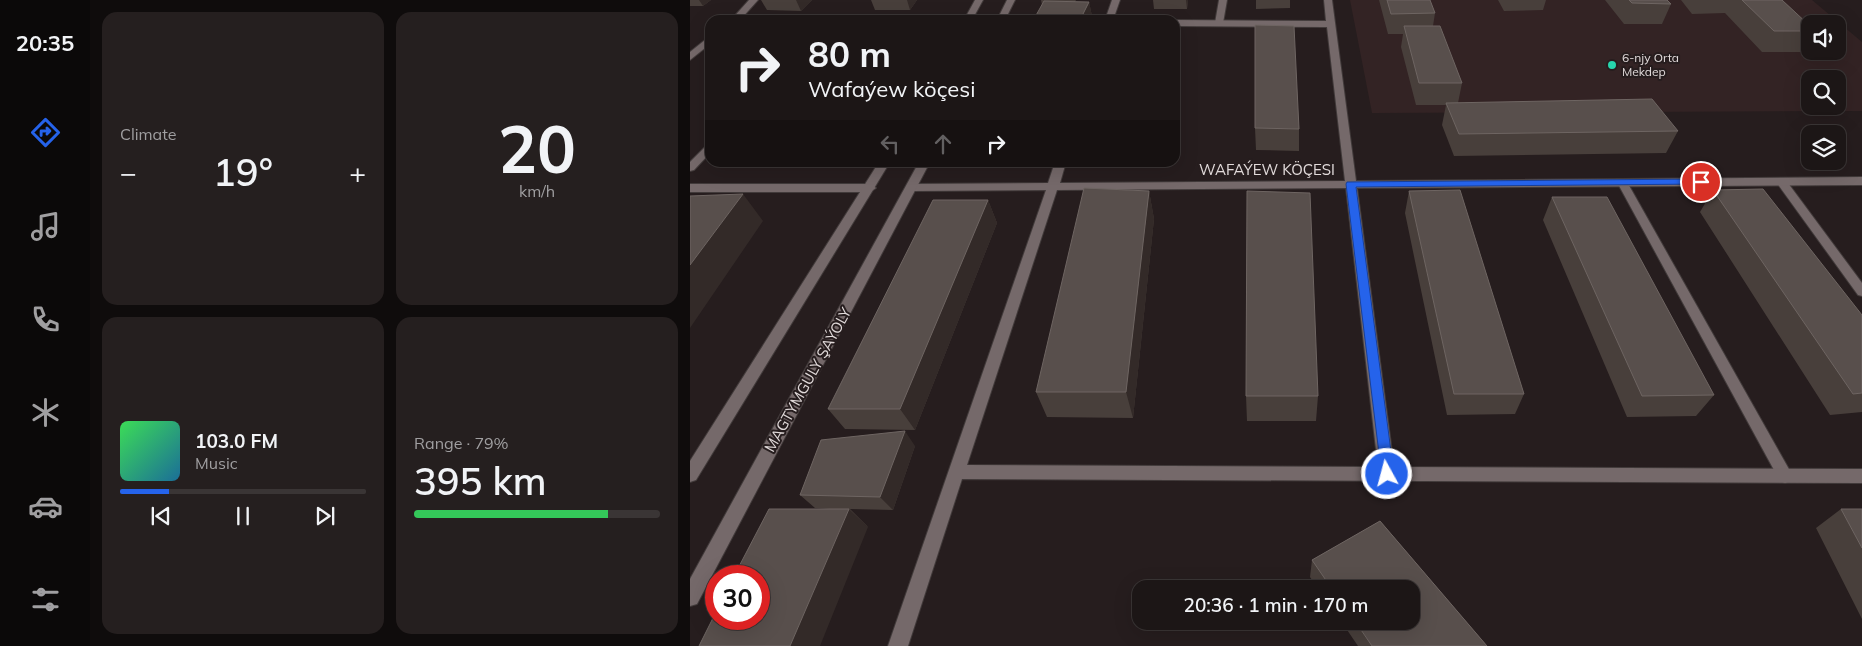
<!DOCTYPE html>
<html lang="en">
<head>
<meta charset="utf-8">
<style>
  body { margin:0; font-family:Mulish,sans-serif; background:#251f1f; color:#f1f3f6; height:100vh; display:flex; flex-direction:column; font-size:19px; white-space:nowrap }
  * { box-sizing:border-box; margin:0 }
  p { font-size:16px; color:#a09fa1 }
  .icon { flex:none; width:28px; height:28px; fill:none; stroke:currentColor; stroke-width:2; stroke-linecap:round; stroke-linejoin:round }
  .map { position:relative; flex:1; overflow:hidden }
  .drawer { display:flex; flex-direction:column; gap:12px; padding:12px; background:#0f0c0c; width:600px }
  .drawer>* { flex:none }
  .top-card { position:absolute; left:15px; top:15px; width:475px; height:152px; border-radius:15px; box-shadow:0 5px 20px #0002,0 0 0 1px #3a3535; background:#1c1616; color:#f1f3f6; overflow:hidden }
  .buttons { position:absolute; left:1111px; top:15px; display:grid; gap:10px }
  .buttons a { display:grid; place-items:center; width:45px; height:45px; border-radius:10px; background:#1c1616; box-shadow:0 5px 20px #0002,0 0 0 1px #3a3535; font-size:25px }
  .speed { position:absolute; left:15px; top:565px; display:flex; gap:10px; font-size:25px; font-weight:700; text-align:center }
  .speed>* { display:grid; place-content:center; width:65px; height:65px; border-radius:50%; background:#1c1616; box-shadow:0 5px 20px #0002,0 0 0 1px #3a3535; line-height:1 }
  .speed .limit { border:8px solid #d22; background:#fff; color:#111 }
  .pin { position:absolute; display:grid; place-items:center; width:42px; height:42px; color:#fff; margin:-21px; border:2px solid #fff; border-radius:50%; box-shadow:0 1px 5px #0007 }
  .me { position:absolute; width:55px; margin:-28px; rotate:353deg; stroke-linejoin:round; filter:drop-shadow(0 0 4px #0008) }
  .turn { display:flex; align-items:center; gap:18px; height:105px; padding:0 20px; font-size:22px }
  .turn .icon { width:65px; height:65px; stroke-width:2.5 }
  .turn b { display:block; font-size:35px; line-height:42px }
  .lanes { display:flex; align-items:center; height:48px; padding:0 20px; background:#0003; justify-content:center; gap:25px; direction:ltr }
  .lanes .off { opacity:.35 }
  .big { font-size:38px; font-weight:600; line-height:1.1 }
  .drawer .card { flex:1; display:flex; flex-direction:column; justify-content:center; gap:8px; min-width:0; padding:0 18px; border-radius:15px; background:#251f1f }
  .drawer .dial { align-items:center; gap:0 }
  .dial b { font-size:65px; line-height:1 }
  .song { display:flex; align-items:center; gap:15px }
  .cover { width:60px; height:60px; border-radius:8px; background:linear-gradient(135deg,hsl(130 70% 55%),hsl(200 70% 35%)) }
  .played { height:5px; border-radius:2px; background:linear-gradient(90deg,#2563eb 20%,#3a3535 20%) }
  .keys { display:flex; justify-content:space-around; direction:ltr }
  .heat { display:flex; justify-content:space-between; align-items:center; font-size:28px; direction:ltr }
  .charge { height:8px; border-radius:4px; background:linear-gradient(90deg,#34c759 79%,#3a3535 0) }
  .drawer .tiles { flex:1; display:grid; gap:12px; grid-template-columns:repeat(2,1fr) }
  .trip { position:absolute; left:442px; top:580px; width:288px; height:50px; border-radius:15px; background:#1c1616; box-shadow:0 5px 20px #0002,0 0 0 1px #3a3535; font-weight:600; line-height:50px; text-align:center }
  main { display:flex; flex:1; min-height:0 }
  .dock { display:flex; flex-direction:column; width:90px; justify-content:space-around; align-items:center; background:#0b0909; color:#a09fa1 }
  .dock .icon { width:35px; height:35px }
  .dock .selected { color:#2563eb }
  .dock b { font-size:22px; color:#f1f3f6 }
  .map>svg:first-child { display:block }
  .built { fill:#332324; fill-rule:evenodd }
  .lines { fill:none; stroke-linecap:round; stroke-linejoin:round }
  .service-casing { stroke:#413a3a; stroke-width:2 }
  .minor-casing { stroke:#413a3a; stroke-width:2 }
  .tertiary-casing { stroke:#413a3a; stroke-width:2 }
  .service { fill:#75696a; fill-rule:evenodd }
  .minor { fill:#75696a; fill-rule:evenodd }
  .tertiary { fill:#75696a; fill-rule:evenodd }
  .wall { fill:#483f3b }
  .shaded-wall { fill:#332a28 }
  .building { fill:#584f4c; stroke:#6e6562 }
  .route { fill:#2563eb; stroke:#184099 }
  .poi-dot { fill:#27d5ad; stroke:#261d1e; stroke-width:2 }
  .labels { text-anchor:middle; stroke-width:4; stroke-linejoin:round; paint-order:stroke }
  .far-poi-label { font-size:12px; fill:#e1dada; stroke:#261d1e; text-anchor:start }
  .street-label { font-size:15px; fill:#e1dada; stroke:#261d1e }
</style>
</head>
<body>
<main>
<nav class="dock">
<b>20:35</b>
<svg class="icon selected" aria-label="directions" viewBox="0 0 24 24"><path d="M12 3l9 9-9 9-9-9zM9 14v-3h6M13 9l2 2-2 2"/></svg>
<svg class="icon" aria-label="music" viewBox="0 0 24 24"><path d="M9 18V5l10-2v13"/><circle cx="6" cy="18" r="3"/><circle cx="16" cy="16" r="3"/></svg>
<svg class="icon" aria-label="phone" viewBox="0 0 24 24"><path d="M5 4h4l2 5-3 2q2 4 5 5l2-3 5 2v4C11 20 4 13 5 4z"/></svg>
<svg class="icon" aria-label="climate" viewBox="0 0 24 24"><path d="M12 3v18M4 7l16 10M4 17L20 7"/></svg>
<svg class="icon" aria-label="car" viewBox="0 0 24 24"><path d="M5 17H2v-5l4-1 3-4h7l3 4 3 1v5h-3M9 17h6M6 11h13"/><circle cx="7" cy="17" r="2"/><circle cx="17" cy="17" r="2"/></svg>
<svg class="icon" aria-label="filters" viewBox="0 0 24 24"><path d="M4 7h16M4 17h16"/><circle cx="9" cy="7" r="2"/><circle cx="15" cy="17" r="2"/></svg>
</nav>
<section class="drawer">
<div class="tiles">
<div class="card"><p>Climate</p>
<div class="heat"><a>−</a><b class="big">19°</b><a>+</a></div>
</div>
<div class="card dial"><b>20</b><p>km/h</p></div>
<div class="card">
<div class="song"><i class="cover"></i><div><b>103.0 FM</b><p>Music</p></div></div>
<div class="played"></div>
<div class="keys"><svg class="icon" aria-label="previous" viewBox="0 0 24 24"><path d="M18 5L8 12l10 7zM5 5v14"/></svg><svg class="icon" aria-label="pause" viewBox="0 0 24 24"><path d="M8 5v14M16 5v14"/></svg><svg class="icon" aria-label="next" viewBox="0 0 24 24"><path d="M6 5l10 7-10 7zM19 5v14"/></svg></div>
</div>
<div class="card"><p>Range · 79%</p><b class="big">395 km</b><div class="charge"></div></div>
</div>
</section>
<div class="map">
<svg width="1172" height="646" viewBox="0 0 1172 646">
  <rect width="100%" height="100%" fill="#261d1e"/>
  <path class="built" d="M660,0h462l50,42v69l-490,2zM1120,24h28v27h-28zM1120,79h28v27h-28z"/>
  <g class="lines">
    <defs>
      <path id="service" d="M529,0h8l-4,23 -4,2 -4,-2z
        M20,144v9l-16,17 -4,1v-9l17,-17z
        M1091,178l4,1 77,104v13l-4,-1 -81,-112 -1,-2z
        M932,179l5,3 163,289 2,5 -2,5 -5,2 -5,-2 -163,-299z"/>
      <path id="minor" d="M59,0h9l-18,20h-9z
        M422,0h8l-7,20h-8z
        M634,0h8l24,181 506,-4v8l-505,3 37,279 468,2v14l-900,-4 -54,167h-20l158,-456 -134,1 -4,-1 -2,-3 2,-3 140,-1 7,-21h11l-6,21 285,-2 -18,-154 -152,-1v-6l151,1zM656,188l32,279 -411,-2 90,-275z
        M20,36v8l-20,16v-8z
        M0,184h180l6,4 -6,4h-180z"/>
      <path id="tertiary" d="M285,0h8l-11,20h-8z
        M317,0h8l-10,20h-8z
        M189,162h11l-194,318 -6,2v-21z
        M229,162h11l-233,442 -7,2v-27z"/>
    </defs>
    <use href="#service" class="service-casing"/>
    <use href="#minor" class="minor-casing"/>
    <use href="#tertiary" class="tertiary-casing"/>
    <use href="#service" class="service"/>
    <use href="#minor" class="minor"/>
    <use href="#tertiary" class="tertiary"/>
  </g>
  <path class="wall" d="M0,0h21l-8,6h-13z
    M71,0h51l-11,11 -34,-1z
    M181,0h46l-7,10h-35z
    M351,0h35l-1,2h14l3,14 -2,4h-55l7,-15z
    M463,0h35l-1,9h-33z
    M566,0h34v8l-34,1z
    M689,0h51l5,13 -2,13 29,57 -4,20 220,28 -12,22 -212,3 -12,-31 4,-20h-30l-15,-58 2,-13h-15z
    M808,0h48l-3,10 -39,1z
    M915,0h62l4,4 -9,20h-38z
    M991,0h101l28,26v16l-6,10h-42l-37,-39 -33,1z
    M565,128l44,1v22l-43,-1z
    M1023,190l149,125v97l-32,3 -130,-203z
    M459,191l5,28 -21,199 -86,-1 -11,-25z
    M719,191l115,203 -9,20 -68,1 -42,-202z
    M862,197l162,198 -18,21 -69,1 -84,-197z
    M298,200l9,23 -82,207 -70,-1 -17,-20z
    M556,396h72l-2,25h-69z
    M225,446l-22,64 -43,-1 18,18 -39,-18 -14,-1 -15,-13z
    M1151,509h21v110l-46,-91z
    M690,521l107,125h-129l-17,-25h70v-32h-93l-8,-12 2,-17z"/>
  <path class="shaded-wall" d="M9,0h12l-8,6z
    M106,0h16l-11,11z
    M217,0h10l-7,10z
    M496,0h2l-1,9z
    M399,2l3,14 -2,4h-10z
    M487,22l3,21 -5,30v-36z
    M459,191l5,28 -21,199 -7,-26z
    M53,194l20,27 -73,107v-63z
    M298,200l9,23 -82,207 -15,-21z
    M215,431l10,15 -22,64 -13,-13z
    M159,509l19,18 -48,119h-30z"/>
  <path class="building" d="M697,0h43l5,13 -44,1z
    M939,0h38l4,4 -39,-1z
    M1052,0h40l28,26v5h-36z
    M354,1l45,1 -9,18 -46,-1z
    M485,22h2l-2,15z
    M565,25l39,1 5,103 -44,-1z
    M714,26h36l22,57h-43z
    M962,99l26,32 -219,3 -13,-31z
    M394,188l65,3 -23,201h-90z
    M1073,189l99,126v78l-9,1 -140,-204z
    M770,190l64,204h-70l-45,-203z
    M557,191l63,2 8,203h-72z
    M53,194l-53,71v-69z
    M862,197h55l107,198 -72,1z
    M243,200h55l-88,209h-72z
    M215,431l-25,66 -80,-2 21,-55z
    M79,509h80l-59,137h-91l17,-34v7h43v-43h-25z
    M1151,509h21v39z
    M690,521l107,125h-115l-17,-25h56v-32h-79l-20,-29z"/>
  <path class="route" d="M1011,179l5,3 -1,2 -349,3 38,287 -2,4 -5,2 -5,-2 -36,-294 1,-2z"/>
  <circle class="poi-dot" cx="922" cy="65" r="5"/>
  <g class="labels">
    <g class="far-poi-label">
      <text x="932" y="62">6-njy Orta<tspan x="932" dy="14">Mekdep</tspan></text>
    </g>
    <g class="street-label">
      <text x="577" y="175">WAFAÝEW KÖÇESI</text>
      <text transform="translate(118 380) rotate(-61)" y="5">MAGTYMGULY ŞAÝOLY</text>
    </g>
  </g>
</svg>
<div class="buttons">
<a><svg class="icon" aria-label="sound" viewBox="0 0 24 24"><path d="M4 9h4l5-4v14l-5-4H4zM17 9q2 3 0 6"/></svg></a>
<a><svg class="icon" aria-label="search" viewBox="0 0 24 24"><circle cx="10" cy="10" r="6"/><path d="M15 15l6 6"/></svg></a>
<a><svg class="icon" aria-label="layers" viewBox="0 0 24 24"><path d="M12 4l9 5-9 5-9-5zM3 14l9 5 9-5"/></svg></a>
</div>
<div class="speed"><div class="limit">30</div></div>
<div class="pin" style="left:1011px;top:182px;background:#d93025"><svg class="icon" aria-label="arrive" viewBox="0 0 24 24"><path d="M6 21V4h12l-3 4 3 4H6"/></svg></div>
<svg class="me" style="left:697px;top:474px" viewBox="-20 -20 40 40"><circle r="17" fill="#2563eb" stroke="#fff" stroke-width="3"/><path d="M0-11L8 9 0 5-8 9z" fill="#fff"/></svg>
<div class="trip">20:36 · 1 min · 170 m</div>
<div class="top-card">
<div class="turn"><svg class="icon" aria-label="right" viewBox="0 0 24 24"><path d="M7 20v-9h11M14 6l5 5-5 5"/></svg><div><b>80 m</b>Wafaýew köçesi</div></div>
<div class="lanes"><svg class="icon off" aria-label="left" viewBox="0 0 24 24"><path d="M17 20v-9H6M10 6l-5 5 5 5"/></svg><svg class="icon off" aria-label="ahead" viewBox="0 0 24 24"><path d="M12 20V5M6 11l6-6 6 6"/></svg><svg class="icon" aria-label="right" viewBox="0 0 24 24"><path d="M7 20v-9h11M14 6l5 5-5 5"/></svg></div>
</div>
</div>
</main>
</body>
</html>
